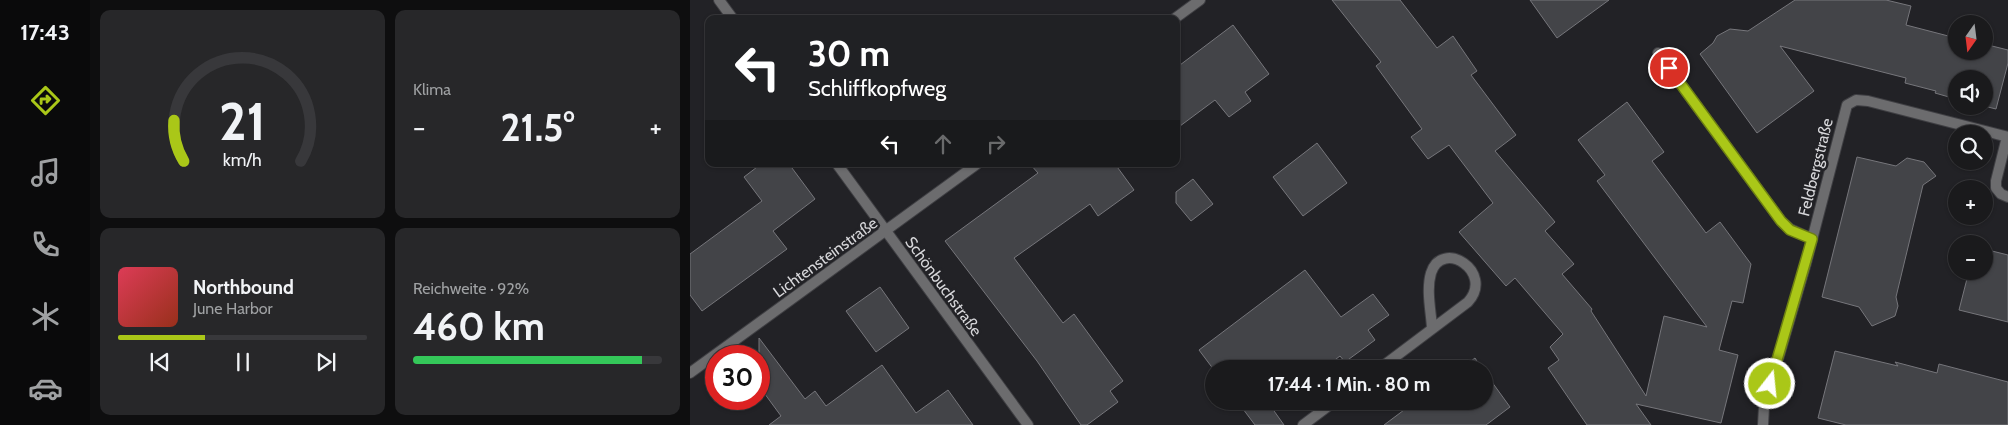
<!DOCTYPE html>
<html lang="de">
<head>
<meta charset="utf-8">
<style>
  body { margin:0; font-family:Cabin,sans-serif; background:#272729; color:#f1f3f6; height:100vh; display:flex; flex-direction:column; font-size:19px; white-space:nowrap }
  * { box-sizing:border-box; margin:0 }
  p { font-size:16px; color:#9fa1a3 }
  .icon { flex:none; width:28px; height:28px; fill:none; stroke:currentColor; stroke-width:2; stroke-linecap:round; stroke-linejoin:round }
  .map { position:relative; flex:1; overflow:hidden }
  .sheet { display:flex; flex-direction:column; gap:10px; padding:10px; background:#0e0e0f; width:600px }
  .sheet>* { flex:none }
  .top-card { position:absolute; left:15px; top:15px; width:475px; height:152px; border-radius:10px; box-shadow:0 1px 4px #0004,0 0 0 1px #38383b; background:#202124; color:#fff; overflow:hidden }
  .needle { width:32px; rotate:194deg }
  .fabs { position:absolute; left:1258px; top:15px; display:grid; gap:10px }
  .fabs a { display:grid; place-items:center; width:45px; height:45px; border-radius:50%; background:#1a1a1c; box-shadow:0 1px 4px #0004,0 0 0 1px #38383b; font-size:25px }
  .speed { position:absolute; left:15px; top:345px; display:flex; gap:10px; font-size:25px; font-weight:700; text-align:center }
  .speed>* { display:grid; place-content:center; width:65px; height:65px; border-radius:50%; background:#1a1a1c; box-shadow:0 1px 4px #0004,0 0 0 1px #38383b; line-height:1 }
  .speed .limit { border:8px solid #d22; background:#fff; color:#111 }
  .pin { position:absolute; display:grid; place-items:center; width:42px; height:42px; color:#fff; margin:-21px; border:2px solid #fff; border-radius:50%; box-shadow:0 1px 5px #0007 }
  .me { position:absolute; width:55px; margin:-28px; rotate:16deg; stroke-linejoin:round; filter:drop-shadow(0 0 4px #0008) }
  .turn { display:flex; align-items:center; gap:18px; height:105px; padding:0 20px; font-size:22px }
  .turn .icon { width:65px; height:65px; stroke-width:2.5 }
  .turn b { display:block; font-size:35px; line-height:42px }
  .lanes { display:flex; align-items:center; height:48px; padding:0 20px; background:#0003; justify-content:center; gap:25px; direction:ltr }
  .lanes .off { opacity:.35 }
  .big { font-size:38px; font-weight:800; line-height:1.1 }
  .sheet .tile { flex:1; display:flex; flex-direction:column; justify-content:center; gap:8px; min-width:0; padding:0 18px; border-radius:10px; background:#272729 }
  .sheet .dial { align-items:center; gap:0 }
  .dial svg { height:130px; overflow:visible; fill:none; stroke:#38383b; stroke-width:7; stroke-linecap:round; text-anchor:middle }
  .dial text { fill:#f1f3f6; stroke:none }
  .song { display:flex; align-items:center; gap:15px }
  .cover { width:60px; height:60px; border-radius:8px; background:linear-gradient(135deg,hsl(350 70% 55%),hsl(10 70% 35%)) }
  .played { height:5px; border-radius:2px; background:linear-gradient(90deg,#aac718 35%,#38383b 35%) }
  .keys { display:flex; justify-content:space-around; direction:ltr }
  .heat { display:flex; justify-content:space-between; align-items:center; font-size:28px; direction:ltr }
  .charge { height:8px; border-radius:4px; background:linear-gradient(90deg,#34c759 92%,#38383b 0) }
  .sheet .tiles { flex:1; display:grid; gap:10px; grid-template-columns:repeat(2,1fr) }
  .trip { position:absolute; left:515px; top:360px; width:288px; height:50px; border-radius:25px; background:#1a1a1c; box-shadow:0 1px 4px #0004,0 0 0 1px #38383b; font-weight:800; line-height:50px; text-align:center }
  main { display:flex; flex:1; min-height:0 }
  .tab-bar { display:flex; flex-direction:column; width:90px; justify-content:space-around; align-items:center; background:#0a0a0b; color:#9fa1a3 }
  .tab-bar .icon { width:35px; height:35px }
  .tab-bar .selected { color:#aac718 }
  .tab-bar b { font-size:22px; color:#f1f3f6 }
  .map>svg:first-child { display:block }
  .building { fill:#434448; stroke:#76767b }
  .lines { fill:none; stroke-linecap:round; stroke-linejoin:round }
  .minor-casing { stroke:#3f3f43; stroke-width:12 }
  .minor { stroke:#6c6c6e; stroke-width:10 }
  .route-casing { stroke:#6e8110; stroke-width:12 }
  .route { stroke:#aac718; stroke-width:9 }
  .labels { text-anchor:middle; stroke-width:5; stroke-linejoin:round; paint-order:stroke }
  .street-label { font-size:16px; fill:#d7d7da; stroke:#222226 }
</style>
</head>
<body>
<main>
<nav class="tab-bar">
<b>17:43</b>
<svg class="icon selected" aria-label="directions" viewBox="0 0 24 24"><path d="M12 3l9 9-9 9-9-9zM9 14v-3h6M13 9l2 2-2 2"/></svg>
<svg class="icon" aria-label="music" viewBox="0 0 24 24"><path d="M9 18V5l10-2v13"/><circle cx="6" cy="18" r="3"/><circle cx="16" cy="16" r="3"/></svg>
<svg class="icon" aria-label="phone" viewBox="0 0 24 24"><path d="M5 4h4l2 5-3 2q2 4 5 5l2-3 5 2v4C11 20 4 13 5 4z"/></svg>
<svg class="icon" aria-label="climate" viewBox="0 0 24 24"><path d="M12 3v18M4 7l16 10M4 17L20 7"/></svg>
<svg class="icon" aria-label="car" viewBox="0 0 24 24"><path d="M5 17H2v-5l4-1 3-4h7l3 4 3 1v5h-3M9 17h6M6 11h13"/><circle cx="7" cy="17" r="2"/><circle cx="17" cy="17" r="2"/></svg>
</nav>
<section class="sheet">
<div class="tiles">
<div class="tile dial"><svg viewBox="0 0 100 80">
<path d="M14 69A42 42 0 1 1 86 69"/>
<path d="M14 69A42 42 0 0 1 8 44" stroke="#aac718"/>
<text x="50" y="56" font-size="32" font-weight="700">21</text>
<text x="50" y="72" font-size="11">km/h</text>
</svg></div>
<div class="tile"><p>Klima</p>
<div class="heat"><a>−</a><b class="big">21.5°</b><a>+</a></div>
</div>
<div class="tile">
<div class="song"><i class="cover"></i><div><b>Northbound</b><p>June Harbor</p></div></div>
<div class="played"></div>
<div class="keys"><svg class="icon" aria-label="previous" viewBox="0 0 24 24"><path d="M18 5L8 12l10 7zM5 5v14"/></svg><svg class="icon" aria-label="pause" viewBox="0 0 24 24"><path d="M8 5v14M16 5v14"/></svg><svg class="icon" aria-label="next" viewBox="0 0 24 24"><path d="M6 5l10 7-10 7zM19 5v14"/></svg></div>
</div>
<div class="tile"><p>Reichweite · 92%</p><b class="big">460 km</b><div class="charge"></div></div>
</div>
</section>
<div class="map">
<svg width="1318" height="425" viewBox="0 0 1318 425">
  <rect width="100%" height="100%" fill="#222226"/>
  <path class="building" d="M642,0h68l37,48 16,-12 24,35 -6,4 45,60 -21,16 60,71 -10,9 29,33 -12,10 30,35 -1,2 55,85 18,-80 43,11 -110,-146 8,-6 -27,-35 49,-38 37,50 -12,9 54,72 14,-11 31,42 -8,39 -11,-2 -13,49 19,5 -17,68 -85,-19 15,21h-64l-39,-57 11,-8 -9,-13 13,-13 -48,-56 -9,8 -47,-54 34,-29 -44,-58 -21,14 -17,-22 11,-8 -46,-63 5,-4z
    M840,0h79l-52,38z
    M1105,0h91l25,6 -5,19 50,13v13h28v-7l24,6v13l-12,46 -12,-3v-27h-28v20l-21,-6 1,-2 -31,-8 1,-5 -126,-32 34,45 -57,42 -57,-79 13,-11 4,-7 13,-7 18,2z
    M543,25l36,49 -24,18 6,9 -22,16 -14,-17 -39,29v-61z
    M627,143l30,40 -44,33 -30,-39z
    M1167,157l39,9 11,-8 17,4 12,14 -13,9 -27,112 2,9 -3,10 -23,10 -13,-19 -37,-10z
    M71,164h28l26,35 -42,32 14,18 -85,62 -12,-16v-41l72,-53 -18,-24z
    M340,164h85l19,26 -36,26 -8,-12 -76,54 49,65 11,-9 49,67 -13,10 8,11 -31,23h-6l-44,-64 -92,-120 93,-68z
    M503,179l20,25 -22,17 -15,-18v-11z
    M1294,249l24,6v67l-49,-12 10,-39h15z
    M615,270l36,47 32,-23 16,21 -21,15 7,10 -30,22 -5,-6 -17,13h-109v1l-15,-20z
    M190,287l29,41 -33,24 -30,-41z
    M69,338l46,61 10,-8 11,15 56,-41 34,48 32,-23 25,35h-204l12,-9 -22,-30z
    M1145,351l63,15 -3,-4 42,11 2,-9 69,18v43h-162l-28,-7z
    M785,358l7,11h-22z
    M794,371l26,36 -24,18h-102l32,-24h68z
    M547,401h30l17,24h-29z"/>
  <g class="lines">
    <defs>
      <path id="minor" d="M29,0l14,19
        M484,19l26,-19
        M968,53l123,168 9,8 22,10
        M1317,137l-11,44v7l5,6 7,3
        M147,164l191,261
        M689,369l89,-67c27,-30 -26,-64 -37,-29 -5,17 0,38 1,55
        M0,373l287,-209
        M613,425l32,-24
        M1073,425l1,-18 42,-144 41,-158 9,-5 12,1 140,36"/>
    </defs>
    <use href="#minor" class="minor-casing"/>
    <use href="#minor" class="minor"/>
  </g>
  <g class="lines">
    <defs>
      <path id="route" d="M979,68l112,153 9,9 22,9 -42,145"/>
    </defs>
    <use href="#route" class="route-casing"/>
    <use href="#route" class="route"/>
  </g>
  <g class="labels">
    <g class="street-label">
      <text transform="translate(1125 167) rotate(-76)" y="6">Feldbergstraße</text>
      <text transform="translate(135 257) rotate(-36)" y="6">Lichtensteinstraße</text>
      <text transform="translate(254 286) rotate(54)" y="6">Schönbuchstraße</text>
    </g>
  </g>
</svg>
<div class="fabs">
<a><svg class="needle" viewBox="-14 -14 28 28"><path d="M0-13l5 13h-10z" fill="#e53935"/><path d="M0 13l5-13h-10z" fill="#9fa1a3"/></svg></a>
<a><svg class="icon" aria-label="sound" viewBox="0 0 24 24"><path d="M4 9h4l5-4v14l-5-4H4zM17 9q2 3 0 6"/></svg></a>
<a><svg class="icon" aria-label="search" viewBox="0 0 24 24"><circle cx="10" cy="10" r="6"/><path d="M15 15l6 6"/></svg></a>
<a>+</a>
<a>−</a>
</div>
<div class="speed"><div class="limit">30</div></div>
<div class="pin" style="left:979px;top:68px;background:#d93025"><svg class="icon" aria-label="arrive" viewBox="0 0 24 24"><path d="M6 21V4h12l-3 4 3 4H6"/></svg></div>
<svg class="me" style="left:1080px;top:384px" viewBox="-20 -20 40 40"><circle r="17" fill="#aac718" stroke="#fff" stroke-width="3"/><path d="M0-11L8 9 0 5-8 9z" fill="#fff"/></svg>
<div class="trip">17:44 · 1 Min. · 80 m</div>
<div class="top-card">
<div class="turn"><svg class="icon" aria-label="left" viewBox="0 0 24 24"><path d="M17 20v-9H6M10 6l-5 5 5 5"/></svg><div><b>30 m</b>Schliffkopfweg</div></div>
<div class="lanes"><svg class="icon" aria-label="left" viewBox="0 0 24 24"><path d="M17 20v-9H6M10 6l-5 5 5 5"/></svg><svg class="icon off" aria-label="ahead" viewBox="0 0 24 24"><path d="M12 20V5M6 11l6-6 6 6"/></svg><svg class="icon off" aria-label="right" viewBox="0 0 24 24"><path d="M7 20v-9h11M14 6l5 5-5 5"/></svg></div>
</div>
</div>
</main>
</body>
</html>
